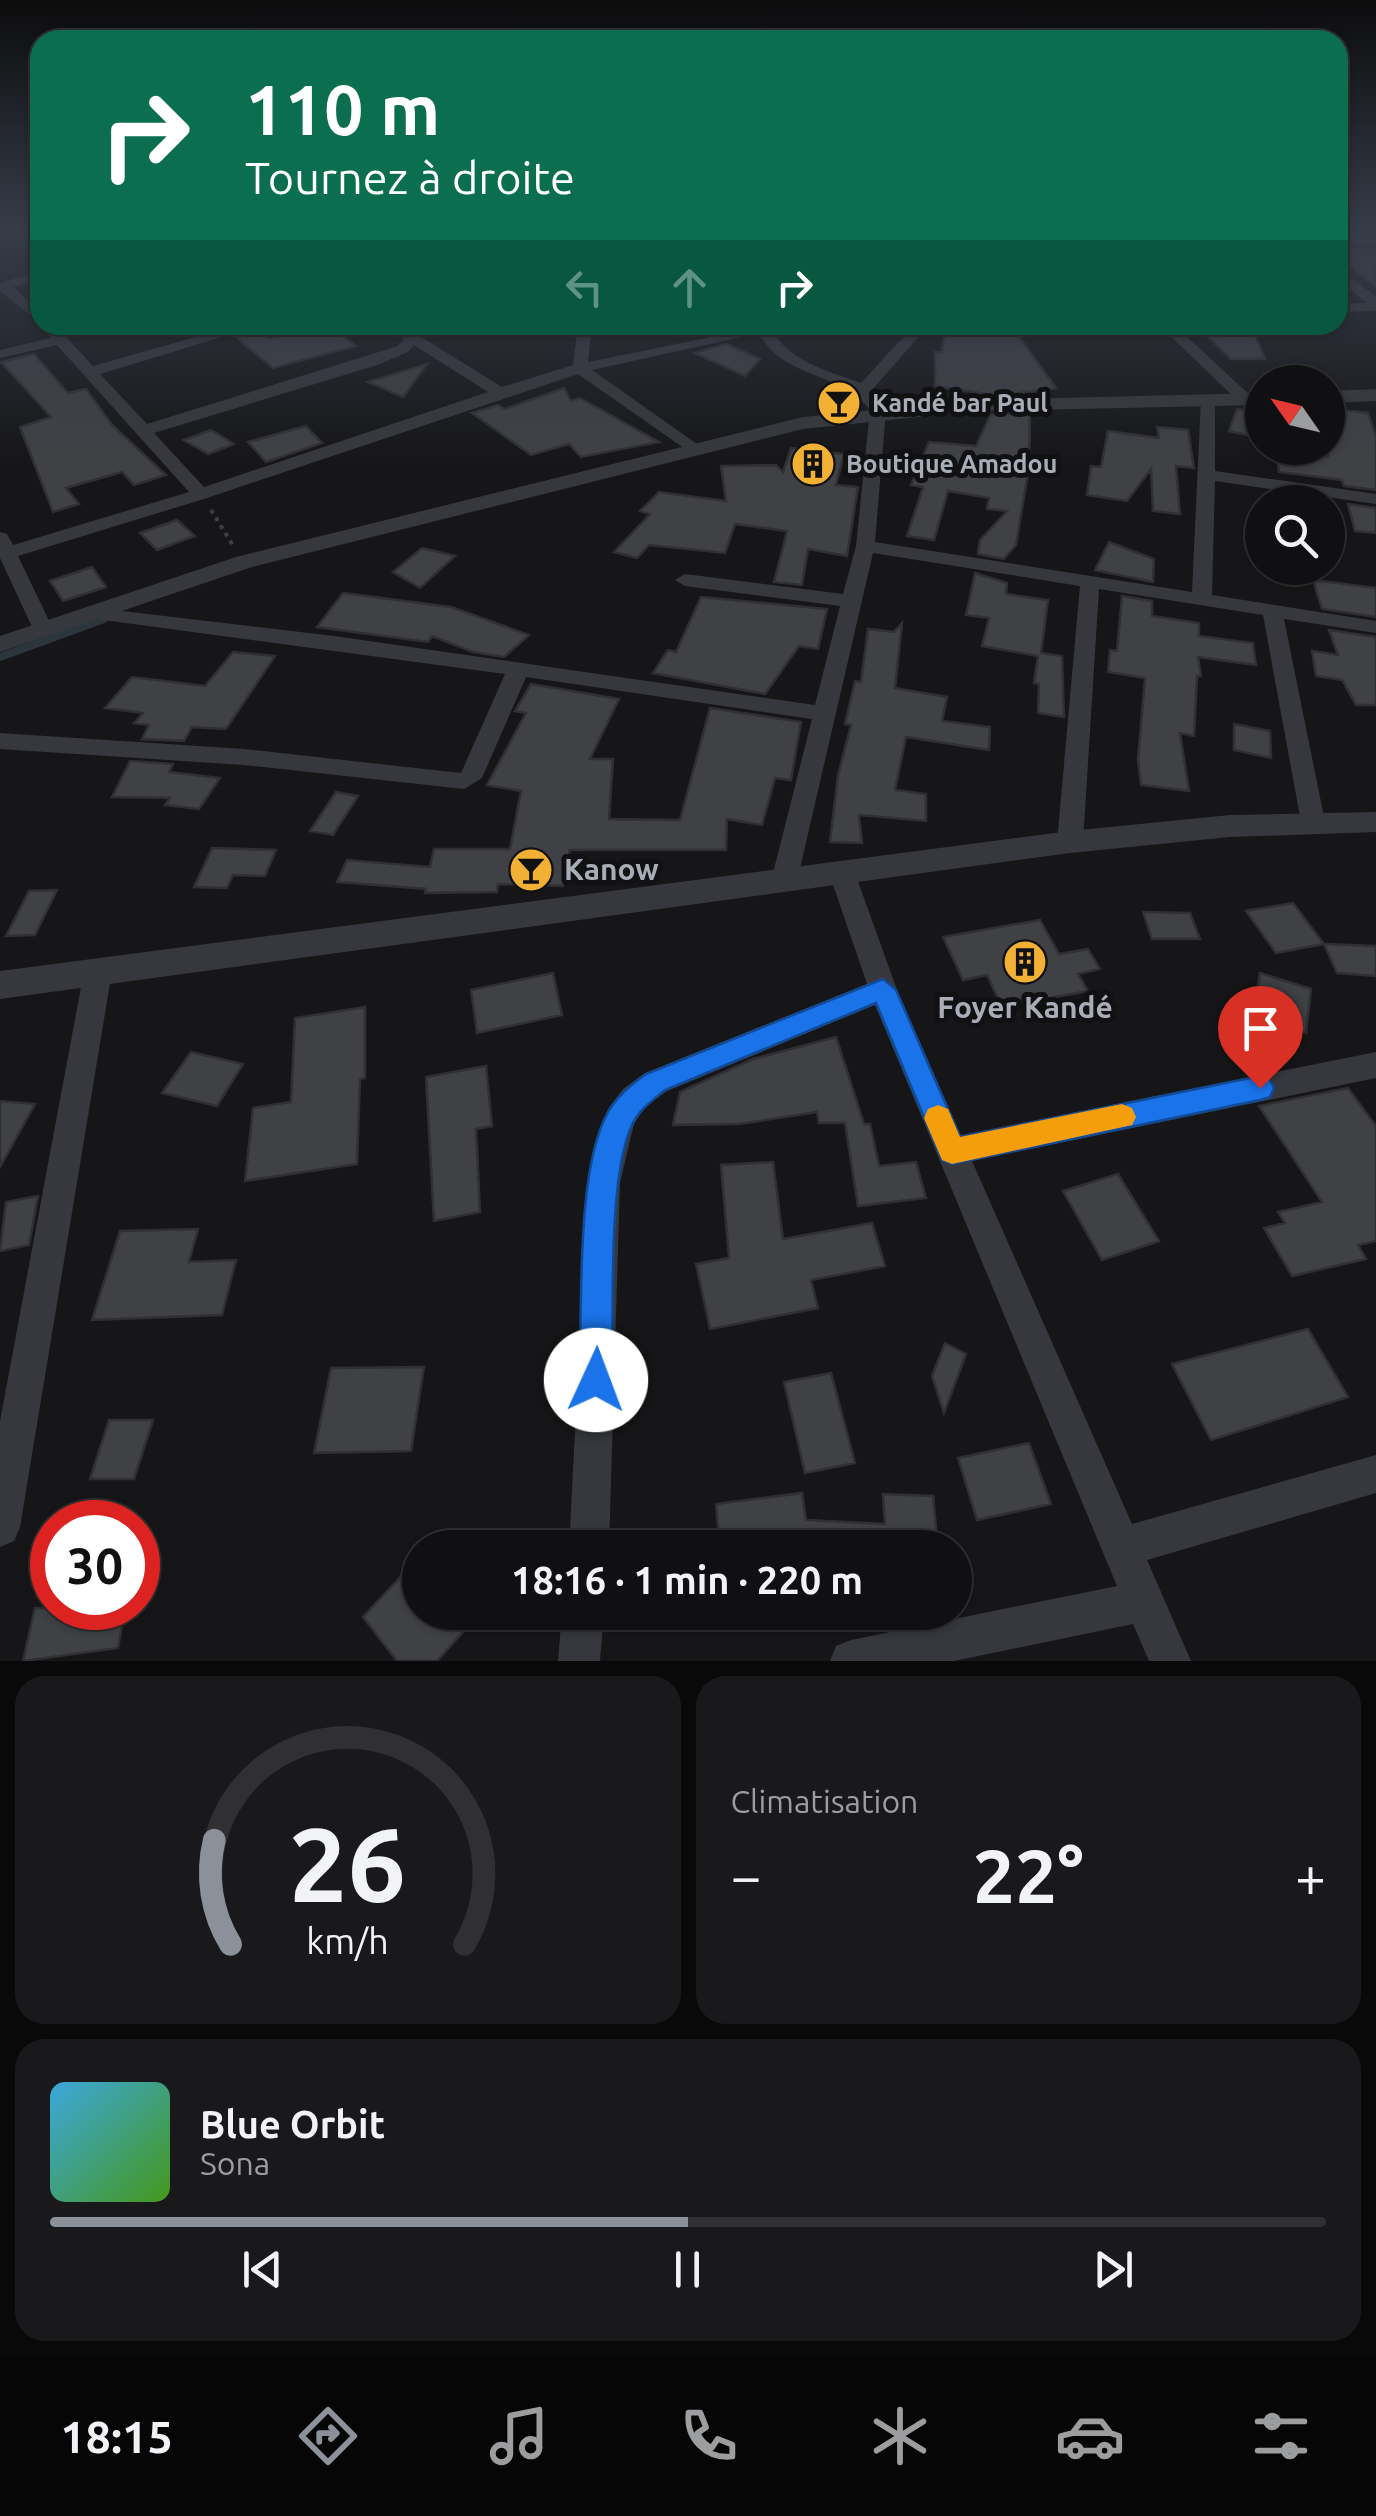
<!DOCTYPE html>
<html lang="fr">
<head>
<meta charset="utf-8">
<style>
  body { margin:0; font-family:Ubuntu,sans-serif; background:#19191b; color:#f1f3f6; height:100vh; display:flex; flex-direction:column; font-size:38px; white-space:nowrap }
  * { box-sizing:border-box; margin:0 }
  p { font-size:32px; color:#9c9d9f }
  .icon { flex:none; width:55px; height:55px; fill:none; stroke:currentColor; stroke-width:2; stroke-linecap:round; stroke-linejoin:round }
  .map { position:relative; height:1661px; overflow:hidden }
  .side { display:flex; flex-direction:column; gap:15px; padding:15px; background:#09090a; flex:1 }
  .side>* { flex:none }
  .top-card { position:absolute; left:30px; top:30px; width:1318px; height:305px; border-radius:30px; box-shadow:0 2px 8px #0004,0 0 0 2px #303032; background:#0b6e4f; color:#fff; overflow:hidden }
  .needle { width:65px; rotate:304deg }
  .tools { position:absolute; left:1245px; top:365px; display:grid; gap:20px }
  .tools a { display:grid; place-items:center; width:100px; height:100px; border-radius:50%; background:#101012; box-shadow:0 2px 8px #0004,0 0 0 2px #303032; font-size:50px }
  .speed { position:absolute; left:30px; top:1500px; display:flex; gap:20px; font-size:50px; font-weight:700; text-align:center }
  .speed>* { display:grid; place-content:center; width:130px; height:130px; border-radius:50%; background:#101012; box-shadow:0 2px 8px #0004,0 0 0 2px #303032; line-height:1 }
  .speed .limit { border:15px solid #d22; background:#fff; color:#111 }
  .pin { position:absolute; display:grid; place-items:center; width:85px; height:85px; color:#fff; margin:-102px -42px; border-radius:50% 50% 50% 0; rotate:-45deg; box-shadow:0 0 10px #0007 }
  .pin .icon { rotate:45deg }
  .me { position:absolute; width:110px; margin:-55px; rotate:2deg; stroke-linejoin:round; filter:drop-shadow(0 0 8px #0008) }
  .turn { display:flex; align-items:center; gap:35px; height:210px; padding:0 50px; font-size:45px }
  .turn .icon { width:130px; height:130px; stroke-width:2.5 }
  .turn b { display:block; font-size:70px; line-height:85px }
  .lanes { display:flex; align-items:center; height:95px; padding:0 50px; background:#0003; justify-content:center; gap:50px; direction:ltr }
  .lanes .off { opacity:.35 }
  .big { font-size:75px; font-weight:700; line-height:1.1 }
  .side .card { flex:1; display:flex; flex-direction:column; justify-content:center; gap:15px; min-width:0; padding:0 35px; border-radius:30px; background:#19191b }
  .side .dial { align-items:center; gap:0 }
  .dial svg { height:260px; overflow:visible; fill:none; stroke:#303032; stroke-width:7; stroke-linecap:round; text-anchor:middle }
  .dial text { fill:#f1f3f6; stroke:none }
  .song { display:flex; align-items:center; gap:30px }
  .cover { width:120px; height:120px; border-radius:15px; background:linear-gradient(135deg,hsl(200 70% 55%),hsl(100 70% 35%)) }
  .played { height:10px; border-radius:5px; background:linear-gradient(90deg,#8c9099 50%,#303032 50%) }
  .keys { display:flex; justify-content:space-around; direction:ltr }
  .heat { display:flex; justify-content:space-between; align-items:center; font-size:55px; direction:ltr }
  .side .tiles { flex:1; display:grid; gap:15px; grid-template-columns:1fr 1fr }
  .card:last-child { grid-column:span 2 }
  .trip { position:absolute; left:402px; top:1530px; width:570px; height:100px; border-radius:50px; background:#101012; box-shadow:0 2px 8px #0004,0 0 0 2px #303032; font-weight:700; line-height:100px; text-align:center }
  .menu { display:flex; height:160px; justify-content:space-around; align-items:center; background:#060607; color:#9c9d9f }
  .menu .icon { width:70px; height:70px }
  .menu .on { color:#8c9099 }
  .menu b { font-size:45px; color:#f1f3f6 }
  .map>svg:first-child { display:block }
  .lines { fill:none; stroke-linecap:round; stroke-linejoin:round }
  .stream { stroke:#2c353c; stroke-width:8 }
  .building { fill:#404145; stroke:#303034; stroke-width:2.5 }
  .path { stroke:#3d3f44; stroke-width:4; stroke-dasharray:4 5; stroke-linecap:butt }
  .minor { fill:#37383d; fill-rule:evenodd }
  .tertiary { fill:#37383d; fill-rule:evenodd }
  .route { fill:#1a73e8; stroke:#114b97; stroke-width:2.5 }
  .slow { fill:#f59e0b }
  .labels { text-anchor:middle; stroke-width:10; stroke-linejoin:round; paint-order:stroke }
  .far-poi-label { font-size:25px; font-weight:bold; fill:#a8adb8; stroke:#111113; text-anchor:start }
  .poi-label { font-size:30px; font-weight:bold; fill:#a8adb8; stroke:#111113; text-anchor:start }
</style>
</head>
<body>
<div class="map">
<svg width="1376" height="1661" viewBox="0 0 1376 1661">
  <rect width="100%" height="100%" fill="#161618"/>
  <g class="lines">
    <path class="stream" d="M0,657l104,-38"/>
  </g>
  <path class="building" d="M1338,249h38v38l-38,-31z
    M318,325h10l28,21 -83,22 -37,-31 24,-7 10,8z
    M945,325h32l-1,6 41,3 39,54 -57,8 -64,-10v-34h7z
    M1196,325h55l14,34h-34z
    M726,344l34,15 -15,17 -50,-23z
    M34,354l34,39 18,-4 26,36 54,50 -32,10 -12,-13 -56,16 13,16 -26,8 -33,-85 31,-10 -50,-55z
    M427,364l-24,33 -35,-15z
    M564,388l7,13 9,-3 79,44 -78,15 -12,-13 -38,11 -59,-42 26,-8 7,4z
    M1237,409l25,4v25l-33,-7z
    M1341,410l27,3 8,23v54l-32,-4 -2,-6 -63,-8 -3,-21 52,5v-42l14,1z
    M991,414h39l-1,53 -13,78 -12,14 -26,-5 2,-14 27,-29 -20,-2 2,-11 -41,-7 -14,49 -27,-4 16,-49 -12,-2 18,-43 47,4z
    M306,426l16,17 -56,19 -18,-20z
    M1157,427l31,3 6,38 -18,-2 4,48 -27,-3 -2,-42 -24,32 -40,-6 4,-29 10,1 7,-36 51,7z
    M211,430l23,14 -26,10 -24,-14z
    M791,448l53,6 -8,31 22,2 -11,69 -39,-7 -6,36 -28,-3 13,-51 -52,-7 -10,29 -76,-8 -12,13 -23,-6 36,-38 -10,-3 19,-19 67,9 -5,-35 55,-1 7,7z
    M1348,504l28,4v25l-21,-2z
    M177,520l18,16 -38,14 -17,-17z
    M1109,542l45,17 -1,23 -58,-12z
    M422,548l33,8 -35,32 -27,-16z
    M92,567l14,20 -43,14 -13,-20z
    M975,573l32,10 -1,11 42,6 -7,53 21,3 2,61 -26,-4 1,-29 -5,-1 4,-27 -56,-10 7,-28 -23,-3z
    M1313,580l63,8v29l-54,-8z
    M343,593l108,14 78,28 -25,22 -31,-5 -41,-16 -4,6 -111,-15z
    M1122,596l30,5v15l47,7v13l54,7 3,22 -58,-8 3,19h-4l-3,60 -14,-3 9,58 -48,-6 -3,-25 7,-82 -37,-6 2,-22 7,1z
    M701,597l126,12 -9,40 -19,-3 -34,48 -112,-21 15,-23 8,2z
    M902,623l-7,65 52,9 -5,24 48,6 -1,23 -83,-13 -11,53 31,4v27l-67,-6 3,28 -32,-1 8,-67 13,-50 -6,-1 10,-43 6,1 7,-53 26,3z
    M1329,630l47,7v68h-20l-14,-25 -26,-4 -4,-25 26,4z
    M233,652l42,4 -49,73 -34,-2 -8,14 -42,-2 7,-14 -15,-2 9,-10 -38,-5 27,-31 73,9z
    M531,684l88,15 -29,60h23l-4,60 71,1 30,-112 91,14 -10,58 -16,-2 -13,47 -35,-6 -1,31h-156l-7,36 -65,-2 -1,8 -72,1 1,-4 -89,-7 10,-22 83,7 4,-18h76l11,-58 -34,-6 39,-72 -11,-2z
    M1234,724l36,7 1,27 -37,-8z
    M130,761l43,3 -4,8 51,6 -21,31 -34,-4 5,-7 -58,-1z
    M336,792l22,4 -25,39 -23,-4z
    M212,848l64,2 -11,26 -32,-1 -6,13 -33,-1z
    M57,890l-22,45 -29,1 23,-45z
    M1293,903l31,41 52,2v30l-39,-3 -13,-29 -48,9 -30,-42z
    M1143,912l47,1 10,26h-48z
    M1040,920l19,34 29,-5 12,20 -22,5 10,17 -86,16 -15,-32 -24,5 -20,-43z
    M553,973l9,42 -85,18 -6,-43z
    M1260,973l51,16 -5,44 -52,-17z
    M365,1007v71l-5,1 -3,85 -112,17 8,-73 38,-6 4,-84z
    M836,1037l28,87h6l9,42 37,-4 10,36 -68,8 -13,-83h-26l-2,-11 -78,12 -66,1 7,-33 73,-33z
    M191,1052l52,12 -26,42 -55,-13z
    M486,1066l6,60 -16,3 4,83 -46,9 -8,-144z
    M1348,1088l28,38v115l-18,4 8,14 -74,17 -28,-48 21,-5 -7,-11 44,-10 -63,-96z
    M0,1101l35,3 -35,63z
    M773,1162l10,77 89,-16 13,43 -74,14 7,28 -108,21 -14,-65 33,-6 -8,-93z
    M1118,1174l41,67 -57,19 -39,-69z
    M38,1196l-9,49 -29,6 6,-49z
    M198,1229l-9,33 47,-2 -14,55 -130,5 28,-89z
    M1308,1329l40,68 -137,43 -39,-76z
    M945,1343l21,11 -22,59 -12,-37z
    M424,1367l-13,84 -97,2 17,-85z
    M831,1373l24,90 -50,10 -21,-91z
    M109,1420h44l-19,59h-44z
    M1029,1443l22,61 -74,16 -19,-62z
    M802,1493l4,27 79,4 -2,-30 50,2 5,52h-218l-4,-44z
    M420,1556v56h61l-44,49h-40l-34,-44z
    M35,1608h90l-7,40 -95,13z"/>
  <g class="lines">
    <path class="path" d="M211,510l23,37"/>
    <path class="minor" d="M1338,237h38v8h-38z
      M1338,269l38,27v15l-38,1v-8l29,-1 -29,-24z
      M40,271v8l-27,8 27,24v12l-40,-32v-8z
      M40,325h15l38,41 145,-41h23l-161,49 47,50 251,-78 6,-7 -19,-14h17l100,62 71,-22 5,-40h14l-4,37 182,-37c15,36 58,46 91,58l53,-58h15l-57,65 14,20 -11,132 317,50 9,-193 14,-3v75l161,23v10l-161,-23 -3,114 164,26v12l-92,-14 41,203 -12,9 -12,-9 -38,-207 -164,-26 -16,253 -4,6h-18l-4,-6 23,-256 -207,-33 -75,324 -4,7h-18l-4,-7 40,-158 -286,-42 -44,101 -18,11 -220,-24 -244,-16v-16l244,16 217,24 44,-99 -424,-57v-8l7,-2 246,29 481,69 25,-99 -155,-20 -10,-6 10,-6 158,20 13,-48 14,-136c-27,-38 -88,-31 -111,-77l-167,37 105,74v8l-6,1 -113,-79 -371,124 -189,58 35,73 -10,6 -10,-6 -33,-71v-26l7,2 6,11 176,-53 -132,-147 -57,13v-8l51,-12zM414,345l74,47 -284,95 -50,-54 223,-68 31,-13z
      M1159,325h15l77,71v6h-12z
      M842,864l9,2 4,7 42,117 64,145 415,-83v26l-404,83 160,363 244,-69v38l-229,67 44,101h-42l-16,-37 -179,37h-124l6,-15 15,-6 266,-54 -242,-581 -208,86 -22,16 -11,17 -14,59 -11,365h-40l19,-365 20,-74 15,-20 22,-16 222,-89 -38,-111 4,-7z
      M98,960l10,3 4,8 -92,556 -6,14 -14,6v-126l84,-450 4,-8z
      M562,1612h42l-4,49h-42z"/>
    <path class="tertiary" d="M1376,389v12l-48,2v-12z
      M1262,393v12l-287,6 -172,18 -551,138 -252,85v-16l236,-79 567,-140 172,-17z
      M1376,812v20l-146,5 -160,16 -1070,146v-28l1070,-140 160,-16z"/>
  </g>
  <linearGradient id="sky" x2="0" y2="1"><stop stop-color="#0c0c0d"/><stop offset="0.5" stop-color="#363c48"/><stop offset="1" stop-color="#363c48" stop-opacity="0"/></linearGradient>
  <rect width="1376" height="462" fill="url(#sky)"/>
  <path class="route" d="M883,979l13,11 64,147 300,-61 10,4 4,8 -4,9 -10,3 -308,64 -10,-4 -66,-157 -211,87c-12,10 -25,19 -32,33 -26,50 -19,196 -21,257l-4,12 -12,4 -12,-4 -5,-12c4,-70 -4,-209 29,-268 10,-17 23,-27 38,-38z"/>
  <path class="slow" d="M1122,1104l10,4 4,9 -4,8 -180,39 -10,-4 -18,-42 4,-9 10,-4 10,4 12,28z"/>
  <defs>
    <symbol id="bar-disc" viewBox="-11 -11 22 22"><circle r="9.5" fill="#f2b134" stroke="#111113"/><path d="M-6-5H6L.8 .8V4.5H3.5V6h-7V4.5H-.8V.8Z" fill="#111"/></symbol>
    <symbol id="building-disc" viewBox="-11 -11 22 22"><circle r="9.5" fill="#f2b134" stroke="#111113"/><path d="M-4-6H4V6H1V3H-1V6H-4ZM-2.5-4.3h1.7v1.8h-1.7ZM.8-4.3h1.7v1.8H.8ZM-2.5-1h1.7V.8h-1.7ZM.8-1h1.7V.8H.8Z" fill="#111"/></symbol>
  </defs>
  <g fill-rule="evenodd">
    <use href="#bar-disc" x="814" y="378" width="50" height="50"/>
    <use href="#building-disc" x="788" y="439" width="50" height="50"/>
    <use href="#bar-disc" x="506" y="845" width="50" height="50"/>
    <use href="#building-disc" x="1000" y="937" width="50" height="50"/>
  </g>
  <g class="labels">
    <g class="far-poi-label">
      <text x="872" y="412">Kandé bar Paul</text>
      <text x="846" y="473">Boutique Amadou</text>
    </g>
    <g class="poi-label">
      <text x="564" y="880">Kanow</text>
      <text x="1025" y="1018" text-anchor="middle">Foyer Kandé</text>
    </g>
  </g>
</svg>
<div class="tools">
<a><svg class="needle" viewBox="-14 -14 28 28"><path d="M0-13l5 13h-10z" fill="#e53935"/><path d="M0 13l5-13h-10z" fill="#9c9d9f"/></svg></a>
<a><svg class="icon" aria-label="search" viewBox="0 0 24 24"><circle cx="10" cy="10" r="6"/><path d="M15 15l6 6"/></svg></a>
</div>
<div class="speed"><div class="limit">30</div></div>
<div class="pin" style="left:1260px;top:1088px;background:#d93025"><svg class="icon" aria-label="arrive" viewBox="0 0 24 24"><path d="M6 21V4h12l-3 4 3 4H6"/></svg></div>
<svg class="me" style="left:596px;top:1380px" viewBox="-20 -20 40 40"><circle r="19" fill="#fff"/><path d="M0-13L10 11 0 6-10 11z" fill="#1a73e8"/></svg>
<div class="trip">18:16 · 1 min · 220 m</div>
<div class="top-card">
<div class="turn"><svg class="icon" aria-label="right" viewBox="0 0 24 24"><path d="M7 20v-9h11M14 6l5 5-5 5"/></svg><div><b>110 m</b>Tournez à droite</div></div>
<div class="lanes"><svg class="icon off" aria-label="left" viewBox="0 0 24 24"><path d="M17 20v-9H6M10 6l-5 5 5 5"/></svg><svg class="icon off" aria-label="ahead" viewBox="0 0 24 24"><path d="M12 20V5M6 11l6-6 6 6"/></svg><svg class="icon" aria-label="right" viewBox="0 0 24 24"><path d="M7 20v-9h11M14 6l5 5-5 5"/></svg></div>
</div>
</div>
<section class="side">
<div class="tiles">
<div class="card dial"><svg viewBox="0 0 100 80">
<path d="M14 69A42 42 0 1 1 86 69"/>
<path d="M14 69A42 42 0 0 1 9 37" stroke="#8c9099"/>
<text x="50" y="56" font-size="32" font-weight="700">26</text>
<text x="50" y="72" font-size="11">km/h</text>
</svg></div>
<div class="card"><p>Climatisation</p>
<div class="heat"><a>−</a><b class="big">22°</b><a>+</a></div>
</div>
<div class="card">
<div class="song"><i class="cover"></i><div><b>Blue Orbit</b><p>Sona</p></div></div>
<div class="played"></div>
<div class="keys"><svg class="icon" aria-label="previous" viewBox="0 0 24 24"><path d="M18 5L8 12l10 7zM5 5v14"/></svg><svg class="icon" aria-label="pause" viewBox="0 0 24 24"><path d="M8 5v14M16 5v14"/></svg><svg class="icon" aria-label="next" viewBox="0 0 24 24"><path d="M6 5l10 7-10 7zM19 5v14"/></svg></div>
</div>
</div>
</section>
<nav class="menu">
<b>18:15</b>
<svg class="icon on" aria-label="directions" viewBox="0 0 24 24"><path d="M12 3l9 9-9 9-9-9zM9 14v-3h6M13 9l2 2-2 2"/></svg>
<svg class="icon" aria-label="music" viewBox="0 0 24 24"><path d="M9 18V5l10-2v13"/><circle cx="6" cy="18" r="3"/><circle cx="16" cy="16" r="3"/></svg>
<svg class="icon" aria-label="phone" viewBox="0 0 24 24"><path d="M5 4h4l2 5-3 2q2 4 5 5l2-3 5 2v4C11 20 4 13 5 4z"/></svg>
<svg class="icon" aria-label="climate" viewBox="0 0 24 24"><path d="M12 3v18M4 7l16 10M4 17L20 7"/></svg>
<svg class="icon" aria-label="car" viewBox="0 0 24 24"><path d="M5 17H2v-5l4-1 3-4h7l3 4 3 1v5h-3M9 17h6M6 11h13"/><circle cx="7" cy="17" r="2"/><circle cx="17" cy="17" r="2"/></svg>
<svg class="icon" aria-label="filters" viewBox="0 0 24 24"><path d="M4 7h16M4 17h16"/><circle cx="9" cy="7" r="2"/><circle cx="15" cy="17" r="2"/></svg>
</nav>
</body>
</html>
